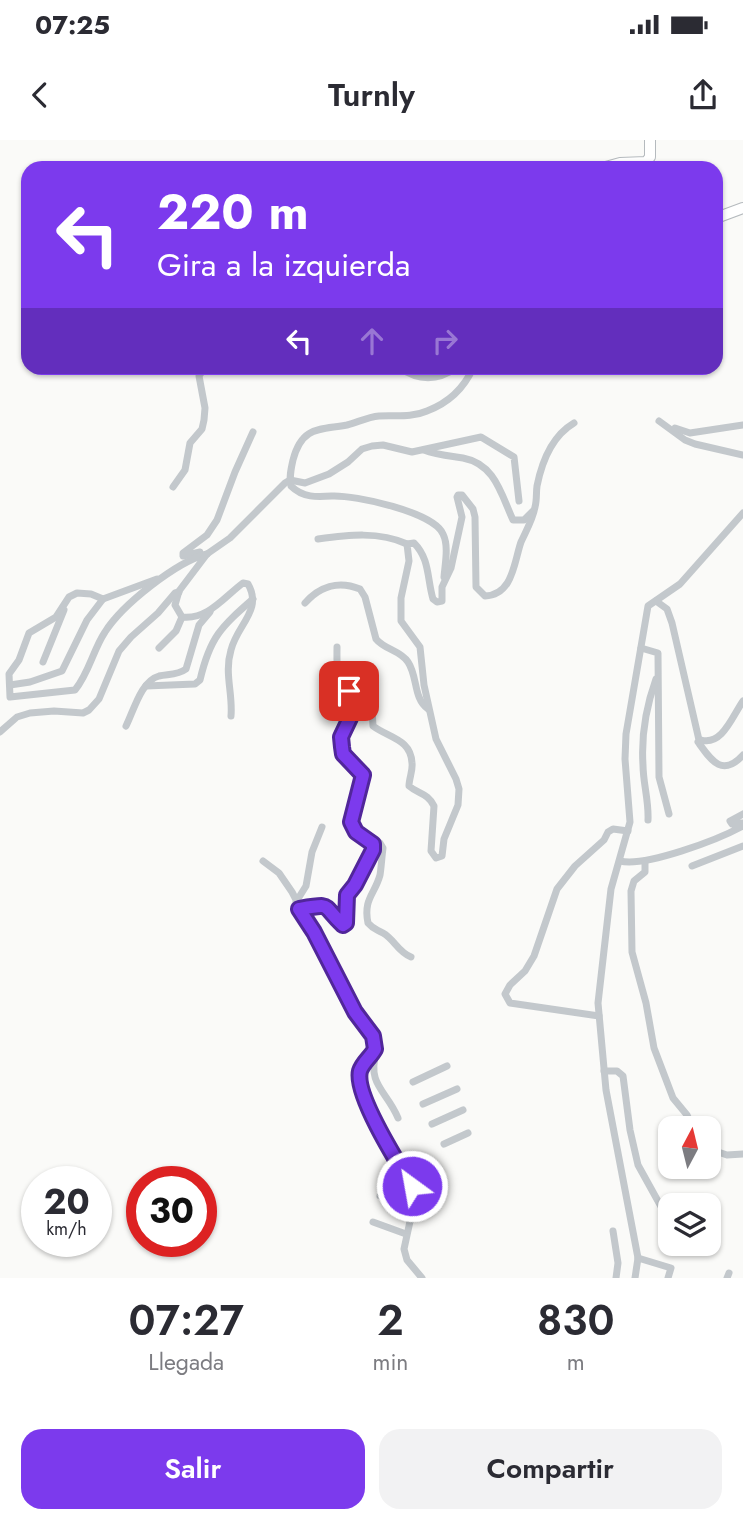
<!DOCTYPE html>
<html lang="es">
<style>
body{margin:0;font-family:Jost,sans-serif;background:#f2f2f3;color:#2b2b33;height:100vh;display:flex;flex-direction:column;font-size:26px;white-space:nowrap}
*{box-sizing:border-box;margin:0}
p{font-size:23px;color:#7c7c81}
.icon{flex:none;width:38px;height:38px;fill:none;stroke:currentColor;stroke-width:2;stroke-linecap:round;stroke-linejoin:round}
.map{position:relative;height:1138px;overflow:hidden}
.drawer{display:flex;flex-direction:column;background:#fff;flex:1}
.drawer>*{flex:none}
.hud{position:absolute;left:21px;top:21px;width:702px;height:214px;border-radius:21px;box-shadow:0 2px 5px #0004;background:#7c3aed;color:#fff;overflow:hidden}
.needle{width:46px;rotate:7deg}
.fabs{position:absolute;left:658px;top:976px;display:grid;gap:14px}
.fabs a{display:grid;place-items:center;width:63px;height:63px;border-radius:14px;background:#fff;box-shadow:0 2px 5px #0004;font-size:35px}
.speed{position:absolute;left:21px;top:1026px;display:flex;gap:14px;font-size:35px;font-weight:700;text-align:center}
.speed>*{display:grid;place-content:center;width:91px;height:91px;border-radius:50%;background:#fff;box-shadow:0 2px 5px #0004;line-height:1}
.speed small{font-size:18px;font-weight:400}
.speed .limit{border:10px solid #d22;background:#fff;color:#111}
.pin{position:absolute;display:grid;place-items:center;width:60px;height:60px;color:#fff;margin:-30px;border-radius:14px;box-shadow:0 4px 10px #0006}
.me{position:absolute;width:77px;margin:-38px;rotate:328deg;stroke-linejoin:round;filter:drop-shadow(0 0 5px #0008)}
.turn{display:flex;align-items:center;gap:24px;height:147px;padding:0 21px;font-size:32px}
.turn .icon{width:91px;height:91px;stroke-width:2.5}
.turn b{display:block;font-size:49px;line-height:60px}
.lanes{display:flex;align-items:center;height:66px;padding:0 21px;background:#0003;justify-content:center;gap:35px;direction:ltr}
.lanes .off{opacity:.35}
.eta{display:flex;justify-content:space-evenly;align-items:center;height:119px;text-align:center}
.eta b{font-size:42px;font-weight:600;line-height:49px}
.action{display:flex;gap:14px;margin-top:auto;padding:14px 21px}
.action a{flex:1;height:80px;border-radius:21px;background:#7c3aed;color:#fff;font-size:28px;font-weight:600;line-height:80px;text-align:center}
.action a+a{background:#f2f2f3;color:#2b2b33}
.status{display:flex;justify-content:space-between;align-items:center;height:49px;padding:0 35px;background:#fff;direction:ltr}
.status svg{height:19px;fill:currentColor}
header{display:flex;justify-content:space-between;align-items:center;height:91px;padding:0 21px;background:#fff;font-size:32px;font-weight:600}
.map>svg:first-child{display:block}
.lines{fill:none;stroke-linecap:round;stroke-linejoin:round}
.major-casing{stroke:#b5babe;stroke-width:12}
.minor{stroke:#c3c8cc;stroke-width:7}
.major{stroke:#fff;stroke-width:10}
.route-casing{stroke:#51269a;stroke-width:18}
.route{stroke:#7c3aed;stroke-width:12}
</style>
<div class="status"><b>07:25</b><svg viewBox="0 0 49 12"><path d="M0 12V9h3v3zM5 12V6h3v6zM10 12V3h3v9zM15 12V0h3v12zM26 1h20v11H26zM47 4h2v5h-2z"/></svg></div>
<header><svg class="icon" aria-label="back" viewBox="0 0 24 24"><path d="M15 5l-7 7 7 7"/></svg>Turnly<svg class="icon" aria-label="share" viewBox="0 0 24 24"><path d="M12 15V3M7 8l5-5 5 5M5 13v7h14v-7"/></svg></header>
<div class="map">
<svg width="743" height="1138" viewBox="0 0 743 1138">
<rect width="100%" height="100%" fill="#fafaf8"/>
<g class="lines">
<defs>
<g id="major">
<path d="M602 28 620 23 646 22 650 17V0"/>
<path d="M716 78 743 68"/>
</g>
</defs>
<use href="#major" class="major-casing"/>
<g class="minor">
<path d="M321 228 342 231 357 228"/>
<path d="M400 228C418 241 438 241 456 228"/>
<path d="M659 281 685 300 695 304 743 315"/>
<path d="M675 288 690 293 743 285"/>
<path d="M424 310C436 315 450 316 463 318 495 324 501 354 513 380H524L533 371"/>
<path d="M173 347 185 330 190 303 202 289 204 280 205 268 199 236 203 230 208 228"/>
<path d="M318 399C348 395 379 391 407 404"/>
<path d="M200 412 183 416V413L207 395 217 380 235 332 253 292"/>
<path d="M444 437C445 424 449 406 443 394 434 372 355 355 332 356 317 357 303 358 291 346 289 337 291 329 293 320 302 285 321 290 347 285 358 282 368 277 379 276 395 275 411 278 427 271 448 263 464 248 473 228"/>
<path d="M103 459 91 454 77 453 69 457 56 477 29 493 19 520 9 534 10 557 75 550C89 533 93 510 105 492 122 465 176 422 207 414"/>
<path d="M656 461 667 469 672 483 699 600"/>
<path d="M305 463C319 447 338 440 360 449L365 457 376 499C385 510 400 510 408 522 418 537 413 558 428 569"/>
<path d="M337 507C337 523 335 540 349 551"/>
<path d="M159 508 176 491 182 477"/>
<path d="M641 508 658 513 659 637 669 674"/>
<path d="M43 522 64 470"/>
<path d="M10 545 30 542 62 531 87 480 103 459 157 439"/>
<path d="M146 546 195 544 200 540C210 497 221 487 253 459"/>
<path d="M743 561C732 577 722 606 701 600L698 602C711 620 722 638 743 615"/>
<path d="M231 576C233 553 224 533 231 510 237 485 263 470 248 444L243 443C224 457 208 480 182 477L175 465 179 451 207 414 230 398 285 343 290 340 305 343 329 334 348 322 362 309 372 306 383 305 412 312 481 297 514 317 519 361"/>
<path d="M126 586C134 570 141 541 159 536 169 534 178 535 186 529L199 485 210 472"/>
<path d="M0 592 17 577 30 573 54 571 83 573 89 570 99 559 119 511 131 497 158 473 175 453 179 452"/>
<path d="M648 680C649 661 643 643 643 625 641 595 646 567 656 539"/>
<path d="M369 699 380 703 383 708C382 715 381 730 380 735 375 754 363 759 368 783 373 789 376 789 383 793 394 799 398 812 411 817"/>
<path d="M263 721 279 733 292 752 355 872 373 896 375 909 361 927 360 943 384 1001 415 1049 414 1063 404 1109 407 1120 422 1138"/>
<path d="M620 721C646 727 717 700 741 687L742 683 732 684 730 681 743 674"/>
<path d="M645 721V732L634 741 631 751 632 812 646 863 654 908 673 958 687 975 693 989"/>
<path d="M692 726 743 706"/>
<path d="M296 762 306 746 312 712 322 687"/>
<path d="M299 769C333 763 321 766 343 784L346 783 347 755 355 745 373 710 372 704 356 692 351 683 363 635C359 627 348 623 344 615 336 601 347 589 350 576 352 567 346 557 351 549L366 554 372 569 373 586C389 598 411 599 412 623 413 631 409 638 409 646 418 654 428 653 434 666L431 711 436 718 442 716 444 699 458 665 459 649 456 639 436 599 424 545 420 507 401 481V458L409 421 407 404 414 403C430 419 427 439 433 459L437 462 442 461V447L451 428 462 377 457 357 458 355H462L473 369 475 377 476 447 485 456C513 455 514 422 521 402 526 391 533 379 535 367 537 360 536 353 537 346 542 321 552 296 574 283"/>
<path d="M599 876 510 863 505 854 510 845 525 831 534 816 557 749 575 726 604 700 608 692 613 689 628 691"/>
<path d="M376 913C367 945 387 951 398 978"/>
<path d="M604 931H617L623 936 630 990 638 1025 669 1081"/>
<path d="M413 942 447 926"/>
<path d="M423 964 457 949"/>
<path d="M432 984 463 970"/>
<path d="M444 1004 468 993"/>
<path d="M709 1009 727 1015 743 1014"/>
<path d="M380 1056 414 1063"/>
<path d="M373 1082 406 1094"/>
<path d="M613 1091 618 1123 616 1138"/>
<path d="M638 1118 671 1128 668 1138"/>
<path d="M635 1138 638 1118 606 950 598 863 611 749 630 682 625 619 626 594 648 466 680 444 743 373"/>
<path d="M727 1138 729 1133"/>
</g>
<use href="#major" class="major"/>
</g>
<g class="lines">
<defs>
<path id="route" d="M349 551 350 578 341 597 342 607 343 614 363 635 351 682 356 692 373 704V710L355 745 347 755 346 783 343 785C321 765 334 763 299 769L314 792 355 872 373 896 375 909C371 917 363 922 360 931 354 954 399 1025 412 1046"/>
</defs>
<use href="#route" class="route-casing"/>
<use href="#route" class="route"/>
</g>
</svg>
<div class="fabs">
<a><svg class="needle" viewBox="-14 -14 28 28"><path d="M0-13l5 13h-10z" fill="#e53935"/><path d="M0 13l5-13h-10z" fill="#7c7c81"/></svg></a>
<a><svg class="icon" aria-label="layers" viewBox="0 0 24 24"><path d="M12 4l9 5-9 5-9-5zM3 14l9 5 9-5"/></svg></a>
</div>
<div class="speed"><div>20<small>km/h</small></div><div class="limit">30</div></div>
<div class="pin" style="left:349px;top:551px;background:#d93025"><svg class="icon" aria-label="arrive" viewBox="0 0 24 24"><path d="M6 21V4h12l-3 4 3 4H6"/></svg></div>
<svg class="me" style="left:412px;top:1046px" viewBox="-20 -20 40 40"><circle r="17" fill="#7c3aed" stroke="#fff" stroke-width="3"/><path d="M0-11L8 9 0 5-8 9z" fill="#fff"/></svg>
<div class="hud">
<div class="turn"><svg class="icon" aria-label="left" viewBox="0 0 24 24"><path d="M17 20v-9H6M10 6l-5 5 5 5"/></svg><div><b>220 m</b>Gira a la izquierda</div></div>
<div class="lanes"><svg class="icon" aria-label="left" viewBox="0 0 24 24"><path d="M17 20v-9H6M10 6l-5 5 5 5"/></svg><svg class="icon off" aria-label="ahead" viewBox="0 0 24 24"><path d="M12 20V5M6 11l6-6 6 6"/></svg><svg class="icon off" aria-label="right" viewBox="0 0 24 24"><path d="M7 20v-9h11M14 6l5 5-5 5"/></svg></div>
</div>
</div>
<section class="drawer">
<div class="eta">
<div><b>07:27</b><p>Llegada</p></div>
<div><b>2</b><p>min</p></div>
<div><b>830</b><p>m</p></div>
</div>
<div class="action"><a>Salir</a><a>Compartir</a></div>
</section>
